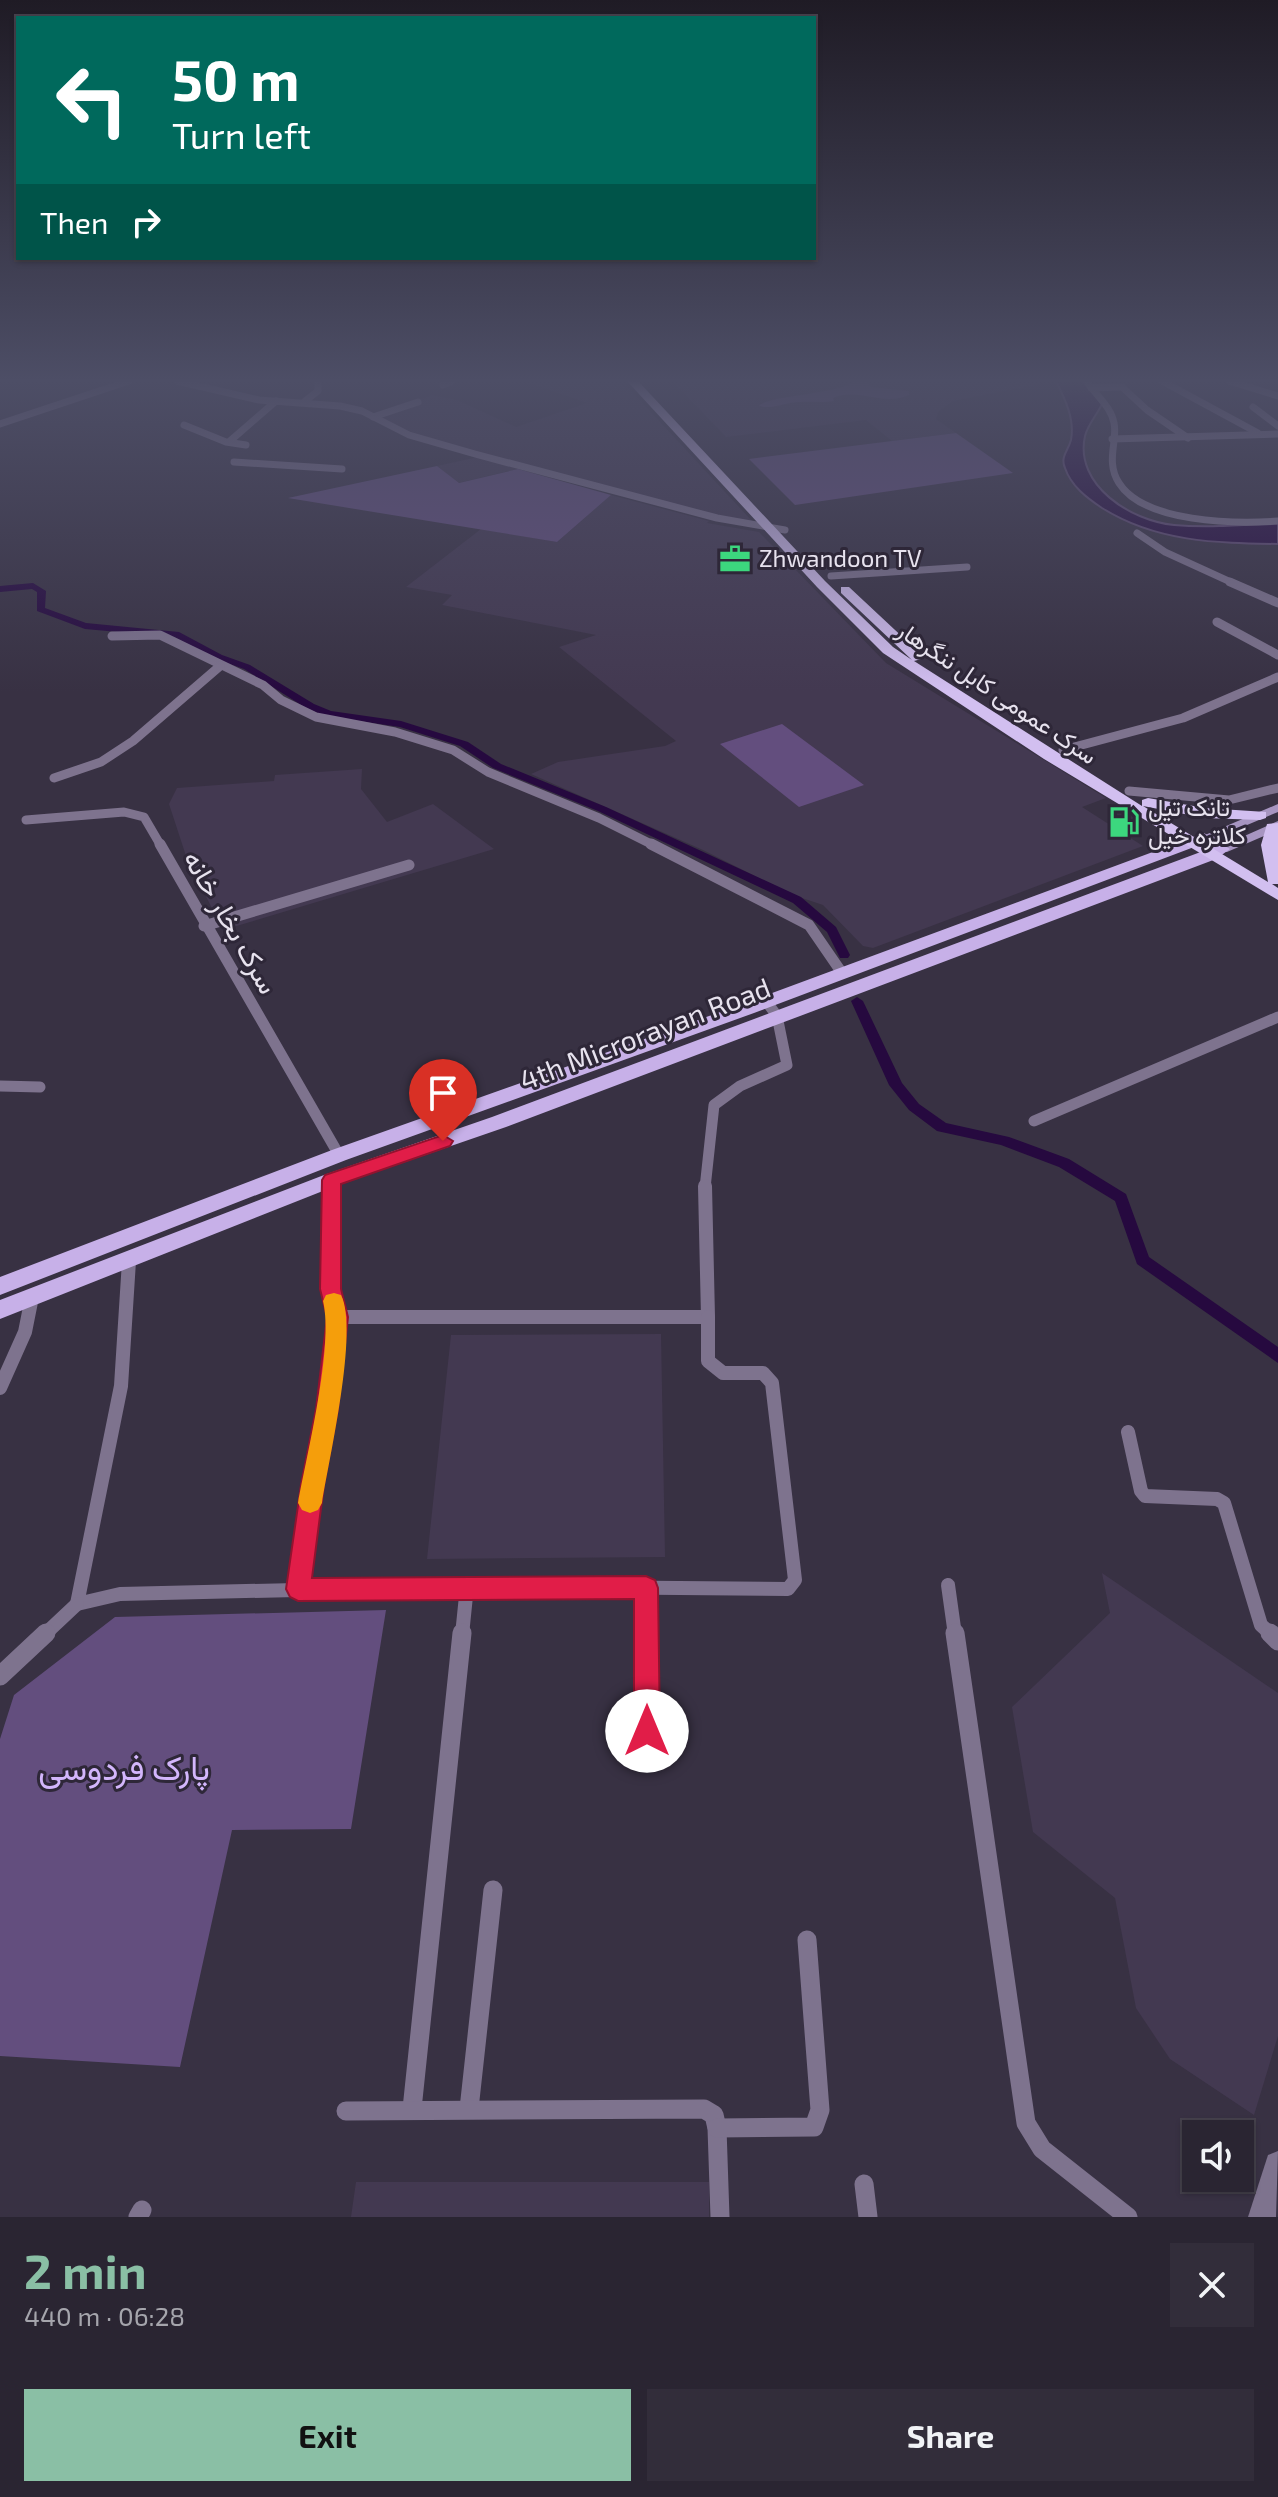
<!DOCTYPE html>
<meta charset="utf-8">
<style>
body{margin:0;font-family:"Exo 2",Vazirmatn,sans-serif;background:#322d3a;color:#f1f3f6;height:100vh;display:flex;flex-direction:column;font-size:30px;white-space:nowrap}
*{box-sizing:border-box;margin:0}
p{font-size:26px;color:#a5a5ac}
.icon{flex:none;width:44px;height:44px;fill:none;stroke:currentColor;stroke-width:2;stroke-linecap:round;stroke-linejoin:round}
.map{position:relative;height:2217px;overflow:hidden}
.panel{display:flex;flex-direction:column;background:#2a2532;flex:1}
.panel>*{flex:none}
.hud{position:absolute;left:16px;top:16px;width:800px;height:244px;border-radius:0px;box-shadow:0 2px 6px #0004,0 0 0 2px #46424d;background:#00695c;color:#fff;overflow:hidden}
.fabs{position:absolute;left:1182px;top:2120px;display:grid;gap:16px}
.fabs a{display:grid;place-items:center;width:72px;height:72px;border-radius:0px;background:#2a2532;box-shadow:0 2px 6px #0004,0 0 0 2px #46424d;font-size:40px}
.pin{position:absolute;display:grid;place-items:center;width:68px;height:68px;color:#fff;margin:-82px -34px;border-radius:50% 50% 50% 0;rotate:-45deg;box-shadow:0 0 8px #0007}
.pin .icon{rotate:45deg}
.me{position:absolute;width:88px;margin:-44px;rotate:0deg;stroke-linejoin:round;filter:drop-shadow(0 0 6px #0008)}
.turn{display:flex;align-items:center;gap:28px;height:168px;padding:0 24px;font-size:36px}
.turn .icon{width:104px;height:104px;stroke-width:2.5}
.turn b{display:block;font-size:56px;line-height:68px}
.then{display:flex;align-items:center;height:76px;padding:0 24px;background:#0003;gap:16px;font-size:30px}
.round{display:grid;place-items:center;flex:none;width:84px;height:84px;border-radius:0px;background:#322d3a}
.overview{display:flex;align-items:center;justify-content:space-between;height:136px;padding:0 24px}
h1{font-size:48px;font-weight:700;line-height:60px;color:#8abfa5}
.cta{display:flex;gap:16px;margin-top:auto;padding:16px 24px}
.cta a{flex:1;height:92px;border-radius:0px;background:#8abfa5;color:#111;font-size:32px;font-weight:700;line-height:92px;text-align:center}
.cta a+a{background:#322d3a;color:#f1f3f6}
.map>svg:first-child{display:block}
.built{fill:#433951}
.green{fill:#634e7e}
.water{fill:#26093f;stroke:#604a74;stroke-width:2}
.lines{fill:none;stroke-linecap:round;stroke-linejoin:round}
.canal{fill:#26093f;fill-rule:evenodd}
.minor-far4{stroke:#7e738e;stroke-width:7}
.minor-far3{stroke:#7e738e;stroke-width:9}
.minor-far2{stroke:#7e738e;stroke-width:11}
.minor-far1{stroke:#7e738e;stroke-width:14}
.minor{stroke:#7e738e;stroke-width:19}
.tertiary{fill:#7e738e;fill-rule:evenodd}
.secondary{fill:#a795c1;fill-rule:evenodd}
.primary{fill:#c7b0e8;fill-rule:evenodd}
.trunk{fill:#d2bff0;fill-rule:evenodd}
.route{fill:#e11d48;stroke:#92132f;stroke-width:2}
.slow{fill:#f59e0b}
.labels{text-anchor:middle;stroke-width:6;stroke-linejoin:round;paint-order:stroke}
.far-poi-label{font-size:24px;fill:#e7e2ee;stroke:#2e2738;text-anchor:start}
.far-street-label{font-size:24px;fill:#e7e2ee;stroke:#2e2738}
.street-label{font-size:28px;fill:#e7e2ee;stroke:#2e2738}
.near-park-label{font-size:34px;fill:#d3b6fc;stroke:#2e2738}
</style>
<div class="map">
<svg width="1278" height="2217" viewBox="0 0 1278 2217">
<rect width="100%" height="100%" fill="#383143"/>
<g class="built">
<path d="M523 381H622L752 521 747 525 409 435 373 417 432 395 457 400 516 427 587 403Z"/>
<path d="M672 381H1037V385L953 401 938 412 936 419 956 433 892 441 866 420 726 437Z"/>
<path d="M478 457 518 469 458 483 437 466Z"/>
<path d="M611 495 709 521 707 523 759 532 886 663 1106 798 1082 807 1143 846 873 948 863 946 823 905 793 895 703 850 531 774 558 762 665 746 676 741 559 647 596 635 442 605 452 595 406 587 481 529 557 542Z"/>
<path d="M362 769 361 789 387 822 433 804 494 849 223 930 187 859 169 804 177 788 274 781 275 775Z"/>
<path d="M661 1334 665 1557 427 1559 451 1335Z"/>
<path d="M1102 1573 1278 1693V2036L1254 2115 1170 2059 1136 2008 1115 1898 1033 1832 1012 1707 1110 1613Z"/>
<path d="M356 2182H709V2217H351Z"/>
</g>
<g class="green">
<path d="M854 381H867L871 387 909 391V395C882 407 859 387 833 398L834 401C821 403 812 401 800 402 786 402 772 410 759 406 768 395 842 394 854 381Z"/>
<path d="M956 433 1013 473 795 505 749 459Z"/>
<path d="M437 466 459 483 518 469 611 495 557 542 288 498Z"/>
<path d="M782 724 864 785 799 807 720 744Z"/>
<path d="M386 1610 351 1829 232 1830 180 2067 0 2056V1739L14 1695 115 1617Z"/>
</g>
<path class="water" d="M1056 381H1083L1102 404C1097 415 1088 424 1085 436 1074 485 1131 521 1174 525 1208 528 1244 525 1278 523V544C1215 543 1156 542 1102 508 1087 498 1071 486 1065 468 1060 457 1068 451 1071 440 1075 419 1065 399 1056 381Z"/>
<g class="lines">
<g class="canal">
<path d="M33 583 46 591 45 608 86 623 179 632 222 655 250 665 314 704 331 711 401 721 468 742 501 764 606 807 801 897 836 927 850 955 848 958H840L827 932 793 903 598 811 493 768 460 746 400 727 325 716 306 708 244 669 216 659 174 637 85 629 37 611V592L32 589 0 592V586Z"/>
<path d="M857 997 863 1001 902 1083 919 1104 946 1123 1009 1137 1069 1159 1126 1194 1149 1257 1278 1347V1363L1137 1264 1115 1201 1059 1167 1001 1145 937 1131 909 1110 889 1085 851 1001Z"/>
</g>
<g class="minor-far4">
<path d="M177 381 259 400 340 406 362 411 409 435 475 454 717 518 785 530"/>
<path d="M1087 381C1095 395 1111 406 1114 423 1118 441 1105 461 1119 483 1144 523 1236 524 1278 521"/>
<path d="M1162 381 1258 433"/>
<path d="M1229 381 1278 396"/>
<path d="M443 385 452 381"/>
<path d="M1091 388 1122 387 1147 410 1188 438"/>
<path d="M305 401 318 391V381"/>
<path d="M1253 407 1278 426"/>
<path d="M373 417 418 402"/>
<path d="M0 424 129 381"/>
<path d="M184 425 226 442 246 445"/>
<path d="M1112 439 1278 434"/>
<path d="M230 441 276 401"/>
<path d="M234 462 342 469"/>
<path d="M1137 533 1165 552 1235 584"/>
<path d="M831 576 967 567"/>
</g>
<g class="minor-far3">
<path d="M1230 582 1278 603"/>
<path d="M1217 622 1278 655"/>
<path d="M112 636 160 635 263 685 281 700 316 717 395 732 453 750 488 772 599 818 655 846"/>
<path d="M1063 750 1183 718 1278 677"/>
<path d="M54 778 101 762 133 741 220 666"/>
<path d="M1129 791 1229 800 1278 788"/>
<path d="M26 820 124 812 144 817 161 846"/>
</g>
<g class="minor-far2">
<path d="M160 844 339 1155"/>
<path d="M651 844 809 925 842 973"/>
<path d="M204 926 409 865"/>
<path d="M0 1086 40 1087"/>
<path d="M1034 1121 1278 1017"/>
<path d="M331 1180V1188"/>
<path d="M705 1188 714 1105 740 1086 787 1065 777 1016 766 1001"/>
</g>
<g class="minor-far1">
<path d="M129 1261 121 1386 77 1604 120 1594 467 1586 462 1635"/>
<path d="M338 1317H708L705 1186"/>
<path d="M0 1388 25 1332 32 1297"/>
<path d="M1128 1432 1141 1491 1145 1496 1217 1499 1224 1503 1261 1625 1272 1635"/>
<path d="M948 1585 955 1635"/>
<path d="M467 1586 788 1589 795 1580 772 1383 763 1373H723L708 1361V1317"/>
<path d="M646 1588V1635"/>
<path d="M298 1589 312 1485 327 1409 338 1317 331 1289V1186"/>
<path d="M44 1635 77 1604"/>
</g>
<g class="minor">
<path d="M646 1633 647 1731"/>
<path d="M955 1633 1026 2123 1042 2149 1128 2217"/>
<path d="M1270 1633 1278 1641"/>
<path d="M0 1676 46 1633"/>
<path d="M412 2109 462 1633"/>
<path d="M469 2109 493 1890"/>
<path d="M346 2111 704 2109 714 2115 717 2128 720 2217"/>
<path d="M717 2128 814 2127 820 2110 807 1940"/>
<path d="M864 2184 868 2217"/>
<path d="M138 2217 142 2210"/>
</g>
<path class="tertiary" d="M1278 2151 1276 2217H1248L1268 2155Z"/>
<g class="secondary">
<path d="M1278 804V812L1209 841H1199L1198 838Z"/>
<path d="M1278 821V830L1227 852H1217L1215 849Z"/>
</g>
<g class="primary">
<path d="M1204 833 1212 838 1210 841 754 1013 346 1160 0 1295V1277L332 1150 740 1005Z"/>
<path d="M1222 844 1230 849 1216 859 506 1127 338 1185 0 1319V1300L324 1175 492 1117Z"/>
</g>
<path class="trunk" d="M627 381H638L825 581 893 647 912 660 841 593V587H849L925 658 914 661 1142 806V800L1148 798 1205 808 1266 812V818L1260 820 1205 818 1143 806 1268 882 1261 845 1267 824 1278 823V884H1272L1278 888V900L1044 759 883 653 817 587Z"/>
</g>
<linearGradient id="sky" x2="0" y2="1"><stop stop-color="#1f1b25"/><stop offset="0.55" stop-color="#4d4e66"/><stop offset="1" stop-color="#4d4e66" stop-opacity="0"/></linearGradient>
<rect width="1278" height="692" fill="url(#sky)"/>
<path class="route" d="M443 1135 453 1141 450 1146 341 1184V1289L348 1317 338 1409 324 1485 312 1578 646 1576 655 1580 658 1588 660 1731 656 1740 647 1744 637 1740 634 1731V1599L298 1601 290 1597 286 1589 301 1485 316 1409 327 1317 320 1289 322 1180 325 1175Z"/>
<path class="slow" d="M334 1293 341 1295C359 1330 329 1459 322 1503L318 1510 310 1513 302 1510 298 1503C307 1454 334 1346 323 1301L326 1295Z"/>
<defs>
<symbol id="office-bare" viewBox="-9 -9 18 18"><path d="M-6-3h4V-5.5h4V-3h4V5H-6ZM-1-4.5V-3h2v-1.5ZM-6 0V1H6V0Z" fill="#3cd77e" stroke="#2e2738" stroke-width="2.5" paint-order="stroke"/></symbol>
<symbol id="fuel-bare" viewBox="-9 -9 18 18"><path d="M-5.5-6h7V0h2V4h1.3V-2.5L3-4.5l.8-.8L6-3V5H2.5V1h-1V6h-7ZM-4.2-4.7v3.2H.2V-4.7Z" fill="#3cd77e" stroke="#2e2738" stroke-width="2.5" paint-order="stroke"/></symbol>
</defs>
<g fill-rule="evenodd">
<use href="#office-bare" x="713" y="537" width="44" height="44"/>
<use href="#fuel-bare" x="1102" y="800" width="44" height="44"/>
</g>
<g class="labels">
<g class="far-poi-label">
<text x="759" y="567">Zhwandoon TV</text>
<text x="1148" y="816">تانک تیل<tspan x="1148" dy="28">کلاتره خیل</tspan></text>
</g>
<g class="far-street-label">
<text transform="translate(997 693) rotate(34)" y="8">سرک عمومی کابل ننگرهار</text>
</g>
<g class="street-label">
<text transform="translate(231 922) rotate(60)" y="10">سرک بخار خانه</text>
<text transform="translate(645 1034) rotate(-21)" y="10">4th Microrayan Road</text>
</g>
<g class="near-park-label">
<text x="124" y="1780">پارک فردوسی</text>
</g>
</g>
</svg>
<div class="fabs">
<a><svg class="icon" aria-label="sound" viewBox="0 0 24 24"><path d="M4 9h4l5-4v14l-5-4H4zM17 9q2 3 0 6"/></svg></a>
</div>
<div class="pin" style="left:443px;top:1141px;background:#d93025"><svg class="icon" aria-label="arrive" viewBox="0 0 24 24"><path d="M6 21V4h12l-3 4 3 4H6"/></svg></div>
<svg class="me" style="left:647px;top:1731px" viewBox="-20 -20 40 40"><circle r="19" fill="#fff"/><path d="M0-13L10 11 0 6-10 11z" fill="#e11d48"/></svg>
<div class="hud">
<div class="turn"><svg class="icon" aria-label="left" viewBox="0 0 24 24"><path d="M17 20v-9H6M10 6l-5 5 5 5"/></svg><div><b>50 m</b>Turn left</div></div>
<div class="then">Then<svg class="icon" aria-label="right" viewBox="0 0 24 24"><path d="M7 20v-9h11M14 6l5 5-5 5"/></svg></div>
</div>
</div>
<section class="panel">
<div class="overview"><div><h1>2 min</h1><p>440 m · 06:28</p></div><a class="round"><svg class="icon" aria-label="close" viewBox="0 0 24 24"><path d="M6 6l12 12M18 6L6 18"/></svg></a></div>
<div class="cta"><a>Exit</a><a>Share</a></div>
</section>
